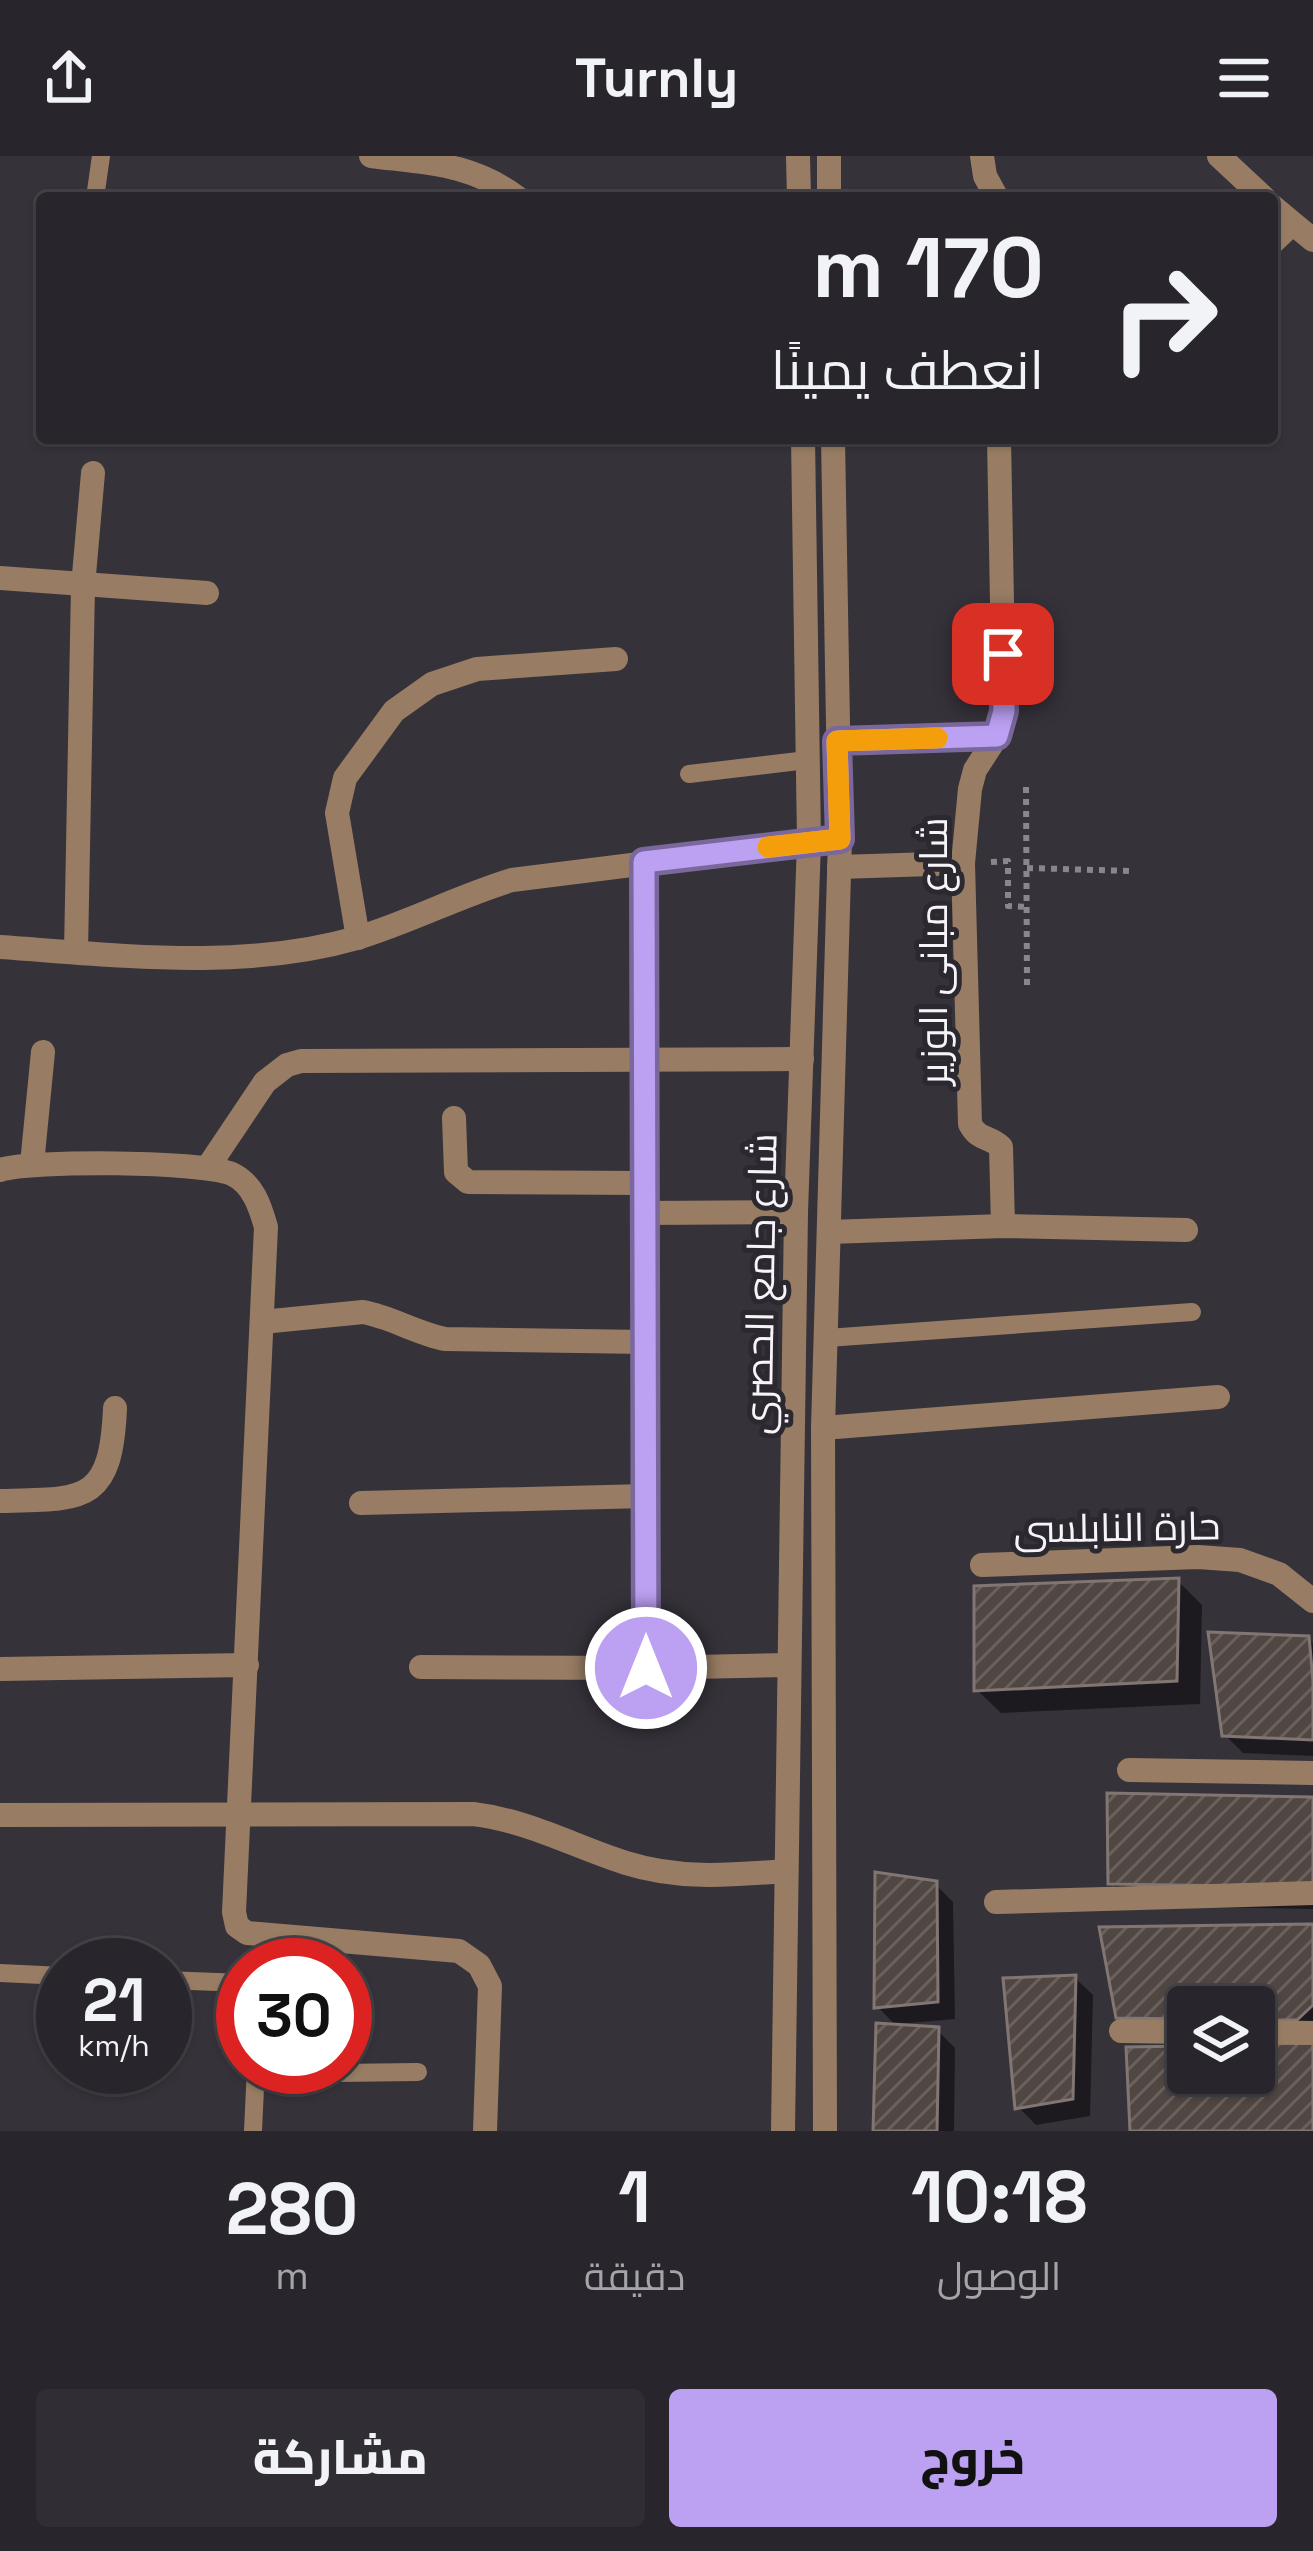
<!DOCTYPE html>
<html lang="ar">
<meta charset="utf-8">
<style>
body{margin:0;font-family:"Space Grotesk",Cairo,sans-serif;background:#302e34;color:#f1f3f6;direction:rtl;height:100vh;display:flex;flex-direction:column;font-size:45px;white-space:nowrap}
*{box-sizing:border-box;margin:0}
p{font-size:39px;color:#a5a5a9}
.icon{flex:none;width:66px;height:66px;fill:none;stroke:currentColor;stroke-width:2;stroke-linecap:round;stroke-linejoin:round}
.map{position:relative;height:1975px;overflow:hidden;direction:ltr}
.side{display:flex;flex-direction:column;background:#28262c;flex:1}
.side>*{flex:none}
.guide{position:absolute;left:36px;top:36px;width:1242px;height:252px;border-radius:12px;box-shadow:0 3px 9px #0004,0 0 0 3px #444348;direction:rtl;background:#28262c;color:#f1f3f6;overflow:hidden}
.fabs{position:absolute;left:1167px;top:1830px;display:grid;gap:24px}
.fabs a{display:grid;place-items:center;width:108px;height:108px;border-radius:12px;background:#28262c;box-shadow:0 3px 9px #0004,0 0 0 3px #444348;font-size:60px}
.speed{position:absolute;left:36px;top:1782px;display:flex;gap:24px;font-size:60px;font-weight:700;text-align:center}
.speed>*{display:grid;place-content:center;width:156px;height:156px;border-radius:50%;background:#28262c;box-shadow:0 3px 9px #0004,0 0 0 3px #444348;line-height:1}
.speed small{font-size:30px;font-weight:400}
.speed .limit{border:18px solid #d22;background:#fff;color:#111}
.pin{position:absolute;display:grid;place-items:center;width:102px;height:102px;color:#fff;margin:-51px;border-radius:24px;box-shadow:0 6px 18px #0006}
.me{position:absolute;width:132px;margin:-66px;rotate:0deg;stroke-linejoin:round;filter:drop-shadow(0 0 9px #0008)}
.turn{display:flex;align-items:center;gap:42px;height:252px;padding:0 36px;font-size:54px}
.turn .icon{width:156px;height:156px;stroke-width:2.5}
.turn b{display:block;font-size:84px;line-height:102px}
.eta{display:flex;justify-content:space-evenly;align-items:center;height:204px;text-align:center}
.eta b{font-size:72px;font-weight:800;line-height:84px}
.action{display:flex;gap:24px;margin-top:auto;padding:24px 36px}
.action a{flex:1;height:138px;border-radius:12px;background:#bca0f2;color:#111;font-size:48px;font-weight:800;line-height:138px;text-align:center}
.action a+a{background:#302e34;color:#f1f3f6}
header{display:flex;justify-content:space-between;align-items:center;height:156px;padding:0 36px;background:#28262c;font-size:54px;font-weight:800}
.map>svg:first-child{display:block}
.shadow{fill:#0007}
.building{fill:url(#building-hatch);stroke:#817672;stroke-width:3}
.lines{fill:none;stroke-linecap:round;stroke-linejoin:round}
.path{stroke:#89868d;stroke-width:6;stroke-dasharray:6 6;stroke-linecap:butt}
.service{stroke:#987d64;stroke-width:18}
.minor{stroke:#987d64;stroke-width:24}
.route-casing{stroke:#7a689d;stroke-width:30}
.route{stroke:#bca0f2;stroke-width:21}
.slow{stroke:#f59e0b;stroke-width:21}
.labels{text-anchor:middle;stroke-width:10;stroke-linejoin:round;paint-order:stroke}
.street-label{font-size:39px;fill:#f6f4f9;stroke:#2b2830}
</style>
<header><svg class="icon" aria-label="menu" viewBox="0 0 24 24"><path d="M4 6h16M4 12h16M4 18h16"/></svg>Turnly<svg class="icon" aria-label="share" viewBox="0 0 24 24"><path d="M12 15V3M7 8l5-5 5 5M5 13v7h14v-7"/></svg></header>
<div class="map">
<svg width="1313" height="1975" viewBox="0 0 1313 1975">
<defs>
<pattern id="building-hatch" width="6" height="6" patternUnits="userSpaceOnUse" patternTransform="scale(3)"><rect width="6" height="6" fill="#504642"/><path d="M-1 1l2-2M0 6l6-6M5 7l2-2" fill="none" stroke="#6a615e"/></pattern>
</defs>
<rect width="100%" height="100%" fill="#36323a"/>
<g class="shadow">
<path d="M1178 1425 1202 1449 1200 1548 1001 1557 977 1534Z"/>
<path d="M1308 1482 1313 1488V1600L1243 1597 1225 1579Z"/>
<path d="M1313 1644V1753L1134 1750 1111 1726Z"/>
<path d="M935 1728 953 1746 955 1863 898 1868V1872L877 1850Z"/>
<path d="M1313 1771V1975H1133L1188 1893V1917H1254V1851H1188V1885L1143 1884 1119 1860Z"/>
<path d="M1075 1822 1093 1839 1090 1960 1036 1969 1018 1951Z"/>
<path d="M937 1874 955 1892 954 1975H876Z"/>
</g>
<g class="building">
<path d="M1179 1422 1177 1525 974 1535V1430Z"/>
<path d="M1208 1476 1309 1480 1313 1525V1584L1222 1580Z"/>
<path d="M1107 1637 1313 1641V1731L1108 1728Z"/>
<path d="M875 1716 937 1725 938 1846 874 1852Z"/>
<path d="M1313 1768V1849L1297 1864H1254V1851H1188V1863L1116 1862 1099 1771Z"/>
<path d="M1076 1819 1073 1943 1015 1953 1003 1822Z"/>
<path d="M876 1867 939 1871 937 1975H873Z"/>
<path d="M1313 1887V1975H1130L1126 1891 1188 1890V1917H1254V1888Z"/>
</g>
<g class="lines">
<g class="path">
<path d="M1026 631 1027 829"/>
<path d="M991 706 1008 705V750L1027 751"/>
<path d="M1027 712 1131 715"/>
</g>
<g class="service">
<path d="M95 42 101 0"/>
<path d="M1272 91 1294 70"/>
<path d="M689 618 807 604"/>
<path d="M827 1182 1192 1156"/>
<path d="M0 1817 63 1820"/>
<path d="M165 1824 243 1827"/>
<path d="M256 1918 418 1916"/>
<path d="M253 1975 256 1911"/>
</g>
<g class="minor">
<path d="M371 0C427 7 471 7 518 42"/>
<path d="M798 0 799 42"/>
<path d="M829 0V42"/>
<path d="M982 0 985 20 997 42"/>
<path d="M1219 0 1264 42"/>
<path d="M1272 50 1313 84"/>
<path d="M999 282 1004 555 997 580 975 614 970 633 963 707 970 968C978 984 989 980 1001 991L1003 1070"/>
<path d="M0 422 207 437"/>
<path d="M837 585 997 580"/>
<path d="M644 706 646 1512"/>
<path d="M839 711 963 707"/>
<path d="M358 782 337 657 345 622 394 555 432 528 477 513 616 503"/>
<path d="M0 791C117 799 243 815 357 782 410 766 459 740 512 724L823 685"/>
<path d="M76 796 83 430 93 317"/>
<path d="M454 962 456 1016 468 1026 645 1027"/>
<path d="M32 1008 43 896"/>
<path d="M208 1011 265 926 287 909 301 905 802 903"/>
<path d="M0 1014C32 1004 202 1005 232 1018 253 1028 260 1050 266 1071L234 1756 237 1770 247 1777 459 1795 479 1809 490 1830 485 1975"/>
<path d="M645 1057 796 1056"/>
<path d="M829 1076 1003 1070 1186 1074"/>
<path d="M262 1166 363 1156C391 1161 416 1177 445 1183L646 1186"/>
<path d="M823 1272 1218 1241"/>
<path d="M0 1345C84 1343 111 1348 115 1252"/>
<path d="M361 1347 646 1340"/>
<path d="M982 1409 1198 1401 1240 1404 1279 1418 1313 1445"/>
<path d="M421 1511 646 1512 788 1509"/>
<path d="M0 1513 247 1509"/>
<path d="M1129 1614 1313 1617"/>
<path d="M0 1659 473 1658C530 1665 573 1690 626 1707 680 1724 731 1719 786 1715"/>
<path d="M996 1746 1313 1737"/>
<path d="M1121 1875 1188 1876"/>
<path d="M1254 1876 1313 1877"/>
<path d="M783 1975 796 1056 809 686 803 282"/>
<path d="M825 1975 823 1272 840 683 833 282"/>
</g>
</g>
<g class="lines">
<defs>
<path id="route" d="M646 1512 644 706 840 683 837 585 997 580 1004 555 1003 498"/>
</defs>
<use href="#route" class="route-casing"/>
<use href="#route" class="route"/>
<path class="slow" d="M768 691 840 683 837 585 937 582"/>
</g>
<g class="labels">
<g class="street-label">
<text transform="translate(933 795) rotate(-90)" y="14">شارع مبانى الوزير</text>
<text transform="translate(760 1128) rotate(-89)" y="14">شارع جامع الحصري</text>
<text transform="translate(1117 1371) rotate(-1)" y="14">حارة النابلسى</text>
</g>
</g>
</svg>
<div class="fabs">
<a><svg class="icon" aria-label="layers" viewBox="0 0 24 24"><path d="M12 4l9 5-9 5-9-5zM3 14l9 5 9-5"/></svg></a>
</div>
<div class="speed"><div>21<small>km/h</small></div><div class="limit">30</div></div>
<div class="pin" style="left:1003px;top:498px;background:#d93025"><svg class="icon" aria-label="arrive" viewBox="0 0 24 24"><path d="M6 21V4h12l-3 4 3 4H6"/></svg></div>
<svg class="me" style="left:646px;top:1512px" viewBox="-20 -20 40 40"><circle r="17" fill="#bca0f2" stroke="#fff" stroke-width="3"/><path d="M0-11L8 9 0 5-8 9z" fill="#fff"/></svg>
<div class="guide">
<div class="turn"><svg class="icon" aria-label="right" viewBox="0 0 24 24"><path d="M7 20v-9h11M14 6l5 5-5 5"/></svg><div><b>170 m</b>انعطف يمينًا</div></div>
</div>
</div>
<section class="side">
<div class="eta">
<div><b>10:18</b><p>الوصول</p></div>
<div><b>1</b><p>دقيقة</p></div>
<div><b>280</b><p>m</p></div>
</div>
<div class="action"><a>خروج</a><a>مشاركة</a></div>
</section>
